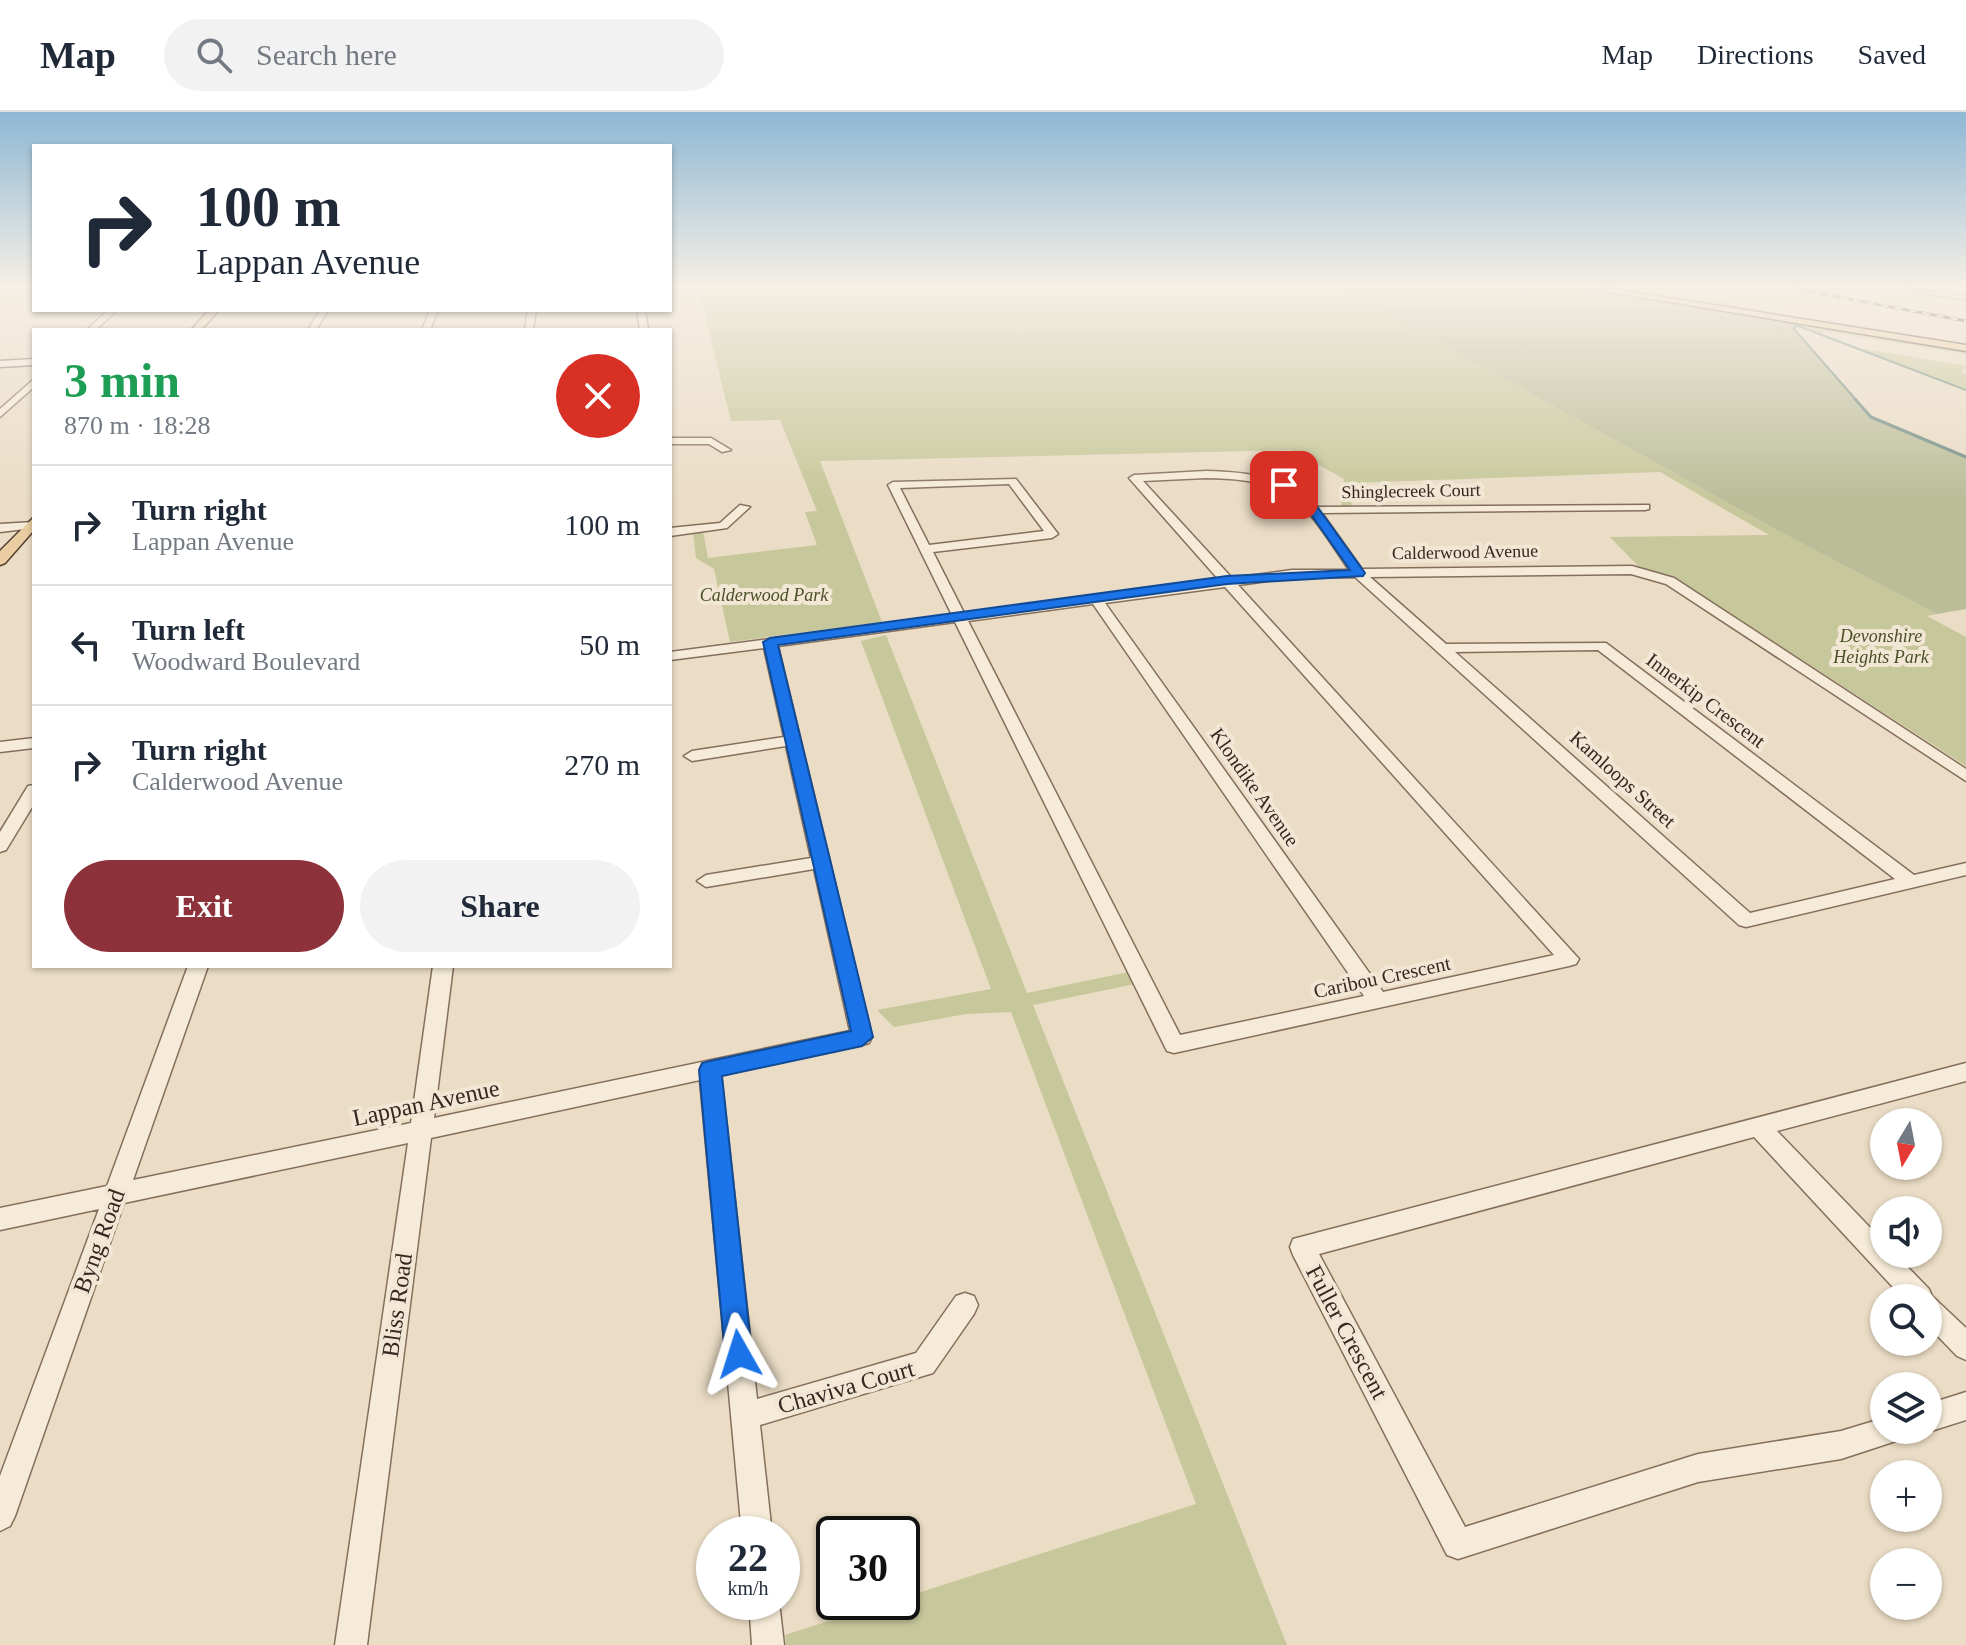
<!DOCTYPE html>
<meta charset="utf-8">
<style>
body{margin:0;font-family:"Times New Roman",serif;background:#f2f2f3;color:#1f2937;height:100vh;display:flex;flex-direction:column;font-size:30px;white-space:nowrap}
*{box-sizing:border-box;margin:0}
p{font-size:26px;color:#747a83}
.icon{flex:none;width:44px;height:44px;fill:none;stroke:currentColor;stroke-width:2;stroke-linecap:round;stroke-linejoin:round}
.map{position:relative;flex:1;overflow:hidden}
.details{position:absolute;left:32px;top:216px;width:640px;height:640px;display:flex;flex-direction:column;background:#fff;border-radius:0px;box-shadow:0 2px 6px #0004}
.details>*{flex:none}
.guide{position:absolute;left:32px;top:32px;width:640px;height:168px;border-radius:0px;box-shadow:0 2px 6px #0004;background:#fff;color:#1f2937;overflow:hidden}
.needle{width:52px;rotate:190deg}
.fabs{position:absolute;left:1870px;top:996px;display:grid;gap:16px}
.fabs a{display:grid;place-items:center;width:72px;height:72px;border-radius:50%;background:#fff;box-shadow:0 2px 6px #0004;font-size:40px}
.speed{position:absolute;left:696px;top:1404px;display:flex;gap:16px;font-size:40px;font-weight:700;text-align:center}
.speed>*{display:grid;place-content:center;width:104px;height:104px;border-radius:50%;background:#fff;box-shadow:0 2px 6px #0004;line-height:1}
.speed small{font-size:20px;font-weight:400}
.speed .limit{border:4px solid #111;border-radius:12px;background:#fff;color:#111}
.pin{position:absolute;display:grid;place-items:center;width:68px;height:68px;color:#fff;margin:-34px;border-radius:16px;box-shadow:0 4px 12px #0006}
.me{position:absolute;width:88px;margin:-44px;rotate:354deg;stroke-linejoin:round;filter:drop-shadow(0 0 6px #0008)}
.turn{display:flex;align-items:center;gap:28px;height:168px;padding:0 32px;font-size:36px}
.turn .icon{width:104px;height:104px;stroke-width:2.5}
.turn b{display:block;font-size:56px;line-height:68px}
.round{display:grid;place-items:center;flex:none;width:84px;height:84px;border-radius:42px;background:#f2f2f3}
.overview{display:flex;align-items:center;justify-content:space-between;height:136px;padding:0 32px}
h1{font-size:48px;font-weight:600;line-height:60px;color:#1e9e55}
.action{display:flex;gap:16px;margin-top:auto;padding:16px 32px}
.action a{flex:1;height:92px;border-radius:48px;background:#8d323a;color:#fff;font-size:32px;font-weight:600;line-height:92px;text-align:center}
.action a+a{background:#f2f2f3;color:#1f2937}
ul{padding:0;list-style:none}
li{display:flex;align-items:center;gap:24px;height:120px;padding:0 32px;border-top:2px solid #e0e1e3}
li div{flex:1}
li b{display:block;font-size:30px}
li em{font-style:normal}
header{display:flex;align-items:center;gap:48px;box-sizing:border-box;height:112px;padding:0 40px;background:#fff;border-bottom:2px solid #e0e1e3}
header strong{font-size:38px}
nav{display:flex;gap:44px;margin-inline-start:auto;font-size:28px}
.search{width:560px;height:72px;background:#f2f2f3;display:flex;align-items:center;gap:20px;box-sizing:border-box;padding:0 28px;border-radius:44px;color:#747a83;font-size:30px}
.map>svg:first-child{display:block}
.green{fill:#c6c79a}
.cemetery{fill:#bbbd99}
.lines{fill:none;stroke-linecap:round;stroke-linejoin:round}
.stream-far1{stroke:#6e8b82;stroke-width:2}
.stream{stroke:#6e8b82;stroke-width:3}
.minor-casing{stroke:#846f5d;stroke-width:3}
.major-casing{stroke:#523e31;stroke-width:3}
.minor{fill:#f6ebd8;fill-rule:evenodd}
.major{fill:#eacda1;fill-rule:evenodd}
.rail-casing{stroke:#352820;stroke-width:3}
.rail{stroke:#f2e7d4;stroke-width:2;stroke-dasharray:7;stroke-linecap:butt}
.route{fill:#1a73e8;stroke:#114b97;stroke-width:2}
.labels{text-anchor:middle;stroke-width:8;stroke-linejoin:round;paint-order:stroke}
.far-street-label{font-size:18px;fill:#352820;stroke:#f2e7d4}
.far-park-label{font-size:18px;font-style:italic;fill:#495028;stroke:#f2e7d4}
.street-label{font-size:20px;fill:#352820;stroke:#f2e7d4}
.near-street-label{font-size:24px;fill:#352820;stroke:#f2e7d4}
</style>
<header>
<strong>Map</strong>
<div class="search"><svg class="icon" aria-label="search" viewBox="0 0 24 24"><circle cx="10" cy="10" r="6"/><path d="M15 15l6 6"/></svg>Search here</div>
<nav><a>Map</a><a>Directions</a><a>Saved</a></nav>
</header>
<div class="map">
<svg width="1966" height="1533" viewBox="0 0 1966 1533">
<rect width="100%" height="100%" fill="#eadcc5"/>
<g class="green">
<path d="M698 175H1339L1786 423 1937 502 1927 504 1966 525V654L1686 473 1640 456 1610 425 1769 423 1660 360 1354 371 1351 395H1341L1344 367 1291 338 820 349 882 510 730 530 714 457 696 446 693 420 703 419 708 446 817 433 805 400 817 399 780 308 731 309Z"/>
<path d="M1591 175H1644L1966 238V242L1824 219 1822 223 1857 236 1966 254 1962 261 1966 262V277L1795 215 1802 210Z"/>
<path d="M886 523 1027 881 1129 860 1135 872 1033 893 1287 1533H786L785 1523 888 1490H902V1486L1196 1392 1011 900 966 902 894 915 877 898 991 877 861 529Z"/>
</g>
<path class="cemetery" d="M1339 175H1577L1798 210 1795 217 1871 305 1966 344V497L1937 502 1786 423Z"/>
<g class="lines">
<g class="stream-far1">
<path d="M1796 213 1794 217 1857 289"/>
<path d="M1796 213 1966 278"/>
</g>
<path class="stream" d="M1855 287 1871 305 1966 345"/>
<defs>
<g id="minor">
<path d="M1898 175 1966 184V188L1902 177Z"/>
<path d="M108 198H117L96 218H87Z"/>
<path d="M320 198H328L316 218H308Z"/>
<path d="M430 198H438L430 218H422Z"/>
<path d="M528 198H536L533 218H525Z"/>
<path d="M637 198H645L648 218H640Z"/>
<path d="M34 247V253L0 255V249Z"/>
<path d="M34 267V275L0 305V297Z"/>
<path d="M670 326H711L731 338 722 340 709 332H670Z"/>
<path d="M1206 359C1248 360 1286 364 1317 395L1649 393V397L1645 398 1322 401 1362 457 1632 454 1674 466 1966 657V669L1666 472 1631 462 1370 465 1446 532 1606 531 1914 763 1966 751V763L1746 815 1739 813 1355 465 1292 466 1238 473 1579 847 1576 852 1569 854 1174 941 1167 939 1164 933 955 510 778 534 872 925 869 931 862 933 721 963 757 1287 916 1241 956 1184 965 1181 974 1184 978 1193 974 1202 933 1261 760 1313 772 1422H742L700 968 431 1026 367 1533H335L408 1031 124 1091 15 1404 10 1414 0 1419V1364L99 1097 0 1118V1096L107 1074 188 854H208L133 1068 411 1011 433 854H453L434 1006 850 919 814 757 706 775 697 769 706 763 811 746 786 634 692 649 684 644 692 639 784 625 764 536 670 548V540L952 503 888 373 893 370 1016 367 1058 422 1052 426 933 440 964 501 1219 468 1129 366 1134 363ZM1206 366C1294 367 1303 390 1349 458H1292L1232 466 1143 369ZM1009 372 1044 419 929 433 900 376ZM1225 475 1554 843 1383 880 1105 491ZM1093 492 1364 884 1180 923 968 509ZM1598 538 1895 767 1750 801 1455 540Z"/>
<path d="M740 393 750 395 727 416 670 424V416L720 411Z"/>
<path d="M34 410V416L0 420V412Z"/>
<path d="M34 626V636L0 640V630Z"/>
<path d="M34 673V692L6 738 0 740V720L28 674Z"/>
<path d="M1966 951V969L1777 1019 1884 1130V1142H1895L1929 1177 1932 1184 1966 1216V1248L1957 1244 1928 1214V1186H1903L1754 1025 1319 1142 1465 1415 1698 1342 1841 1319 1884 1306V1318H1903L1899 1328 1841 1347 1698 1370 1458 1447 1447 1443 1293 1143 1290 1135 1293 1127Z"/>
<path d="M1966 1280V1308L1928 1320 1924 1318H1928V1292Z"/>
<path d="M749 1490H779L784 1533H752Z"/>
</g>
<g id="major">
<path d="M1579 175H1600L1966 233V239Z"/>
<path d="M209 198H219L201 218H191Z"/>
<path d="M34 405V418L5 451 0 453V439Z"/>
</g>
</defs>
<use href="#minor" class="minor-casing"/>
<use href="#major" class="major-casing"/>
<use href="#minor" class="minor"/>
<use href="#major" class="major"/>
<defs>
<path id="rail" d="M1785 175 1966 209"/>
</defs>
<use href="#rail" class="rail-casing"/>
<use href="#rail" class="rail"/>
</g>
<linearGradient id="sky" x2="0" y2="1"><stop stop-color="#8eb8d4"/><stop offset="0.45" stop-color="#f6efe5"/><stop offset="1" stop-color="#f6efe5" stop-opacity="0"/></linearGradient>
<rect width="1966" height="389" fill="url(#sky)"/>
<path class="route" d="M1284 370 1306 379 1365 461 1363 464 1227 472 778 533 873 925 862 934 722 964 752 1242 748 1251 739 1255 729 1251 725 1242 699 958 702 951 710 949 851 919 763 530 770 526 1227 464 1350 458 1298 384 1280 375Z"/>
<g class="labels">
<g class="far-street-label">
<text transform="translate(1411 379) rotate(-1)" y="6">Shinglecreek Court</text>
<text transform="translate(1465 440) rotate(-1)" y="6">Calderwood Avenue</text>
</g>
<g class="far-park-label">
<text x="764" y="489">Calderwood Park</text>
<text x="1881" y="530">Devonshire<tspan x="1881" dy="21">Heights Park</tspan></text>
</g>
<g class="street-label">
<text transform="translate(1706 588) rotate(37)" y="7">Innerkip Crescent</text>
<text transform="translate(1623 667) rotate(42)" y="7">Kamloops Street</text>
<text transform="translate(1255 675) rotate(55)" y="7">Klondike Avenue</text>
<text transform="translate(1382 865) rotate(-12)" y="7">Caribou Crescent</text>
</g>
<g class="near-street-label">
<text transform="translate(426 991) rotate(-12)" y="8">Lappan Avenue</text>
<text transform="translate(99 1129) rotate(-70)" y="8">Byng Road</text>
<text transform="translate(397 1193) rotate(-82)" y="8">Bliss Road</text>
<text transform="translate(1347 1220) rotate(62)" y="8">Fuller Crescent</text>
<text transform="translate(846 1275) rotate(-16)" y="8">Chaviva Court</text>
</g>
</g>
</svg>
<div class="fabs">
<a><svg class="needle" viewBox="-14 -14 28 28"><path d="M0-13l5 13h-10z" fill="#e53935"/><path d="M0 13l5-13h-10z" fill="#747a83"/></svg></a>
<a><svg class="icon" aria-label="sound" viewBox="0 0 24 24"><path d="M4 9h4l5-4v14l-5-4H4zM17 9q2 3 0 6"/></svg></a>
<a><svg class="icon" aria-label="search" viewBox="0 0 24 24"><circle cx="10" cy="10" r="6"/><path d="M15 15l6 6"/></svg></a>
<a><svg class="icon" aria-label="layers" viewBox="0 0 24 24"><path d="M12 4l9 5-9 5-9-5zM3 14l9 5 9-5"/></svg></a>
<a>+</a>
<a>−</a>
</div>
<div class="speed"><div>22<small>km/h</small></div><div class="limit">30</div></div>
<div class="pin" style="left:1284px;top:373px;background:#d93025"><svg class="icon" aria-label="arrive" viewBox="0 0 24 24"><path d="M6 21V4h12l-3 4 3 4H6"/></svg></div>
<svg class="me" style="left:739px;top:1242px" viewBox="-20 -20 40 40"><path d="M0-17L14 15 0 8-14 15z" fill="#1a73e8" stroke="#fff" stroke-width="4"/></svg>
<div class="guide">
<div class="turn"><svg class="icon" aria-label="right" viewBox="0 0 24 24"><path d="M7 20v-9h11M14 6l5 5-5 5"/></svg><div><b>100 m</b>Lappan Avenue</div></div>
</div>
<section class="details">
<div class="overview"><div><h1>3 min</h1><p>870 m · 18:28</p></div><a class="round" style="background:#d93025;color:#fff"><svg class="icon" aria-label="close" viewBox="0 0 24 24"><path d="M6 6l12 12M18 6L6 18"/></svg></a></div>
<ul>
<li><svg class="icon" aria-label="right" viewBox="0 0 24 24"><path d="M7 20v-9h11M14 6l5 5-5 5"/></svg><div><b>Turn right</b><p>Lappan Avenue</p></div><em>100 m</em></li>
<li><svg class="icon" aria-label="left" viewBox="0 0 24 24"><path d="M17 20v-9H6M10 6l-5 5 5 5"/></svg><div><b>Turn left</b><p>Woodward Boulevard</p></div><em>50 m</em></li>
<li><svg class="icon" aria-label="right" viewBox="0 0 24 24"><path d="M7 20v-9h11M14 6l5 5-5 5"/></svg><div><b>Turn right</b><p>Calderwood Avenue</p></div><em>270 m</em></li>
</ul>
<div class="action"><a>Exit</a><a>Share</a></div>
</section>
</div>
